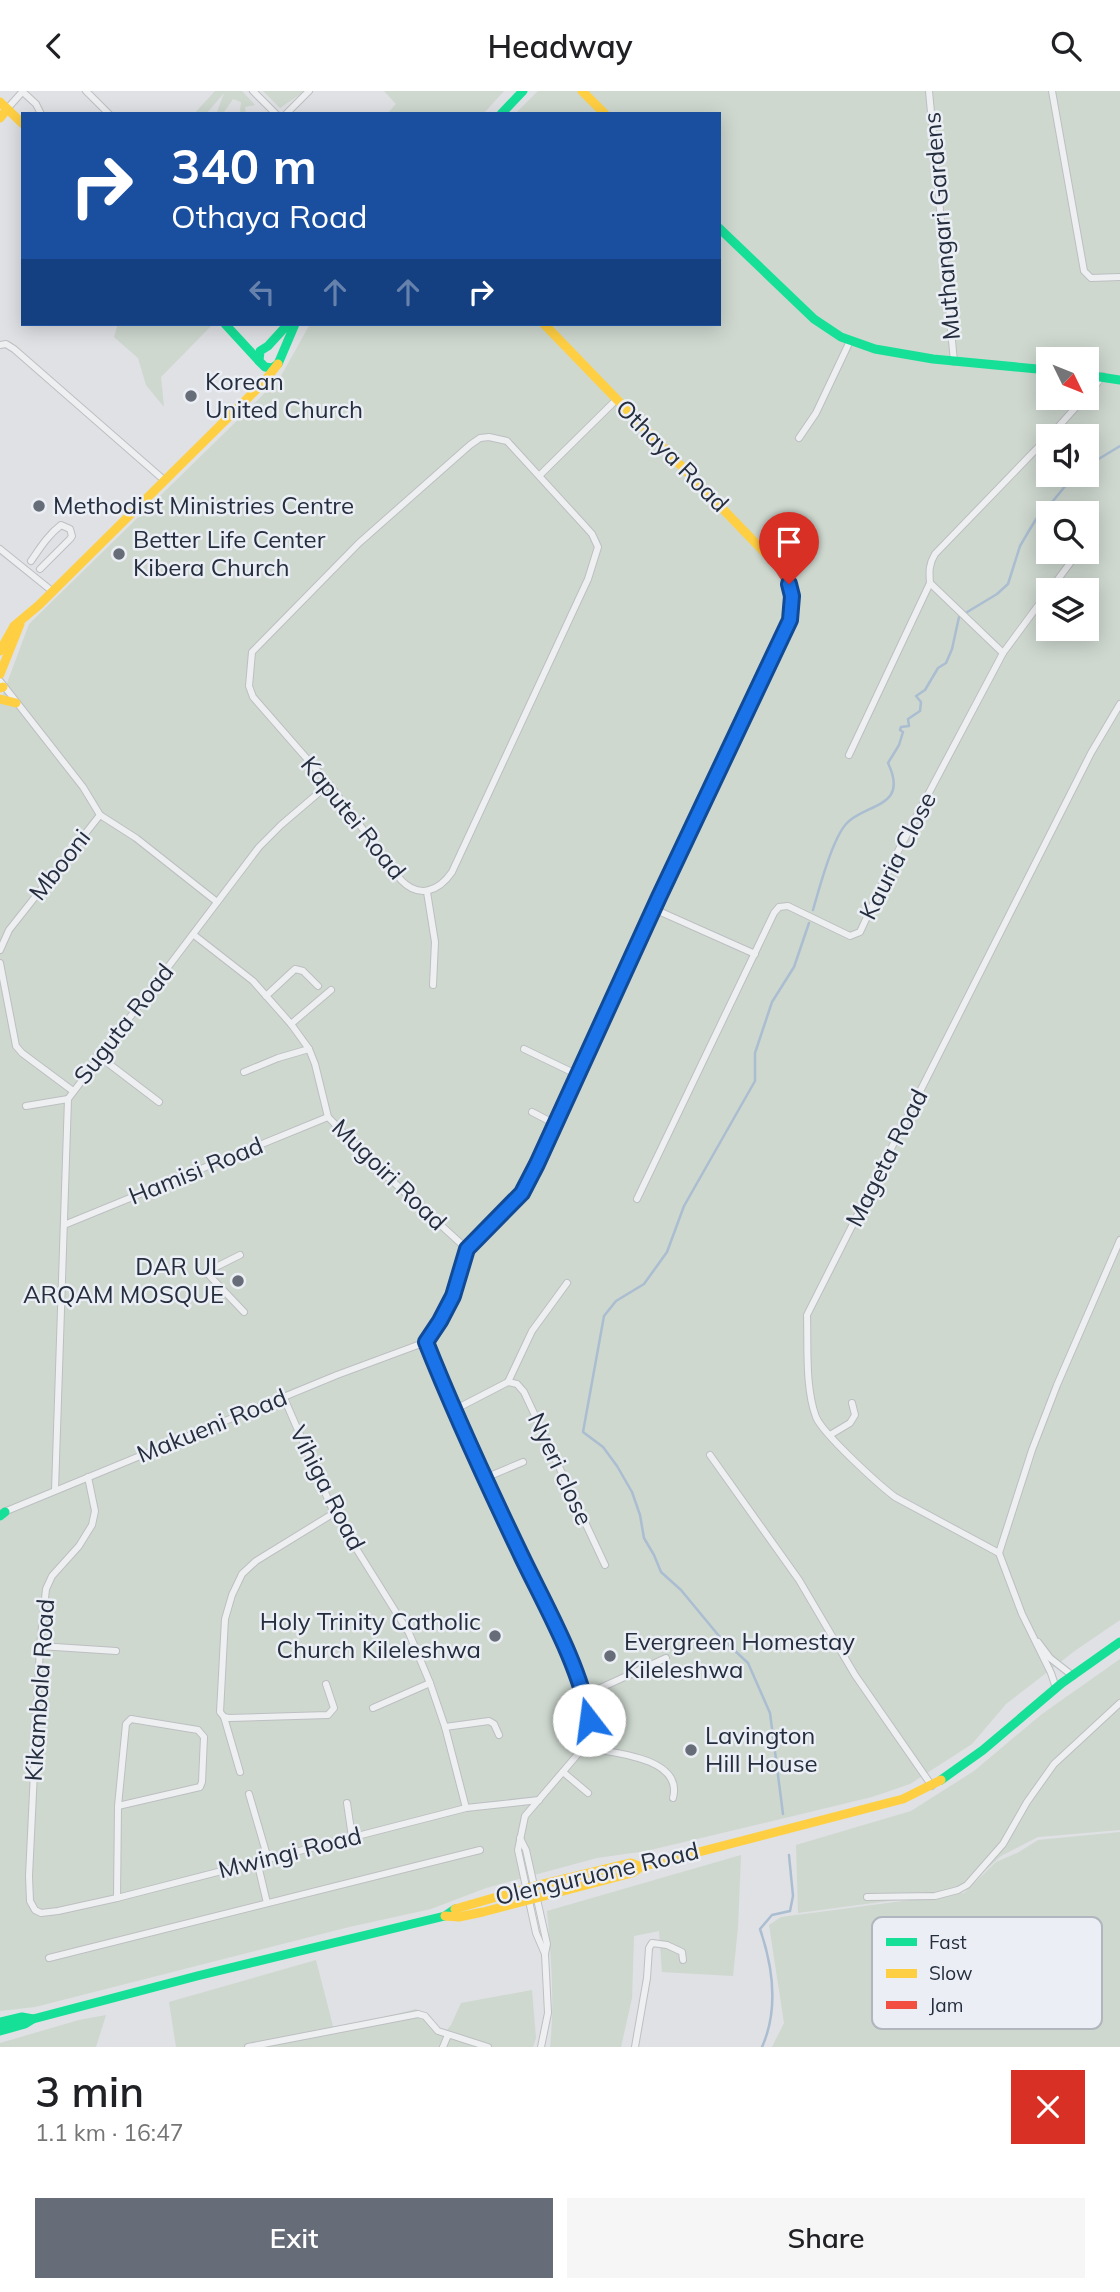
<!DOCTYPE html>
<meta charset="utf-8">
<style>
body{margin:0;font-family:Mulish,sans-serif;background:#f6f6f6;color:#202124;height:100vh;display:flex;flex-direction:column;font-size:26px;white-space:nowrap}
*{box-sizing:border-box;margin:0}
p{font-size:23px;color:#757577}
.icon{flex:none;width:38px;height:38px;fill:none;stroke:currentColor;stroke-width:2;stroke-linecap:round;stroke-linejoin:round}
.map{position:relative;height:1956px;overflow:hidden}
.details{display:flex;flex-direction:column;background:#fff;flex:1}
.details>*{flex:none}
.banner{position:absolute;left:21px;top:21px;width:700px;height:214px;border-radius:0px;box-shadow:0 4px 18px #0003;background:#1a4fa0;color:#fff;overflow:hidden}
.needle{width:46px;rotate:133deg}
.tools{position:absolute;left:1036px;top:256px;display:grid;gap:14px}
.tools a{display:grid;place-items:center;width:63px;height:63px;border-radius:0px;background:#fff;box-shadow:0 4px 18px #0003;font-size:35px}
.pin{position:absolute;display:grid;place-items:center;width:60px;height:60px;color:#fff;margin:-72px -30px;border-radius:50% 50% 50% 0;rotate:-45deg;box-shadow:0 0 7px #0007}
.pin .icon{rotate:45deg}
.me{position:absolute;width:77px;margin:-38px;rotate:345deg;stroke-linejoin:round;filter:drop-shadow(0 0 5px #0008)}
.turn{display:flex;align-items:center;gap:24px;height:147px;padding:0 35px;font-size:32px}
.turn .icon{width:91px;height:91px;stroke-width:2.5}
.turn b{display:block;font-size:49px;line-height:60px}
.lanes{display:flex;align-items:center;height:66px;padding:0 35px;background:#0003;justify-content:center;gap:35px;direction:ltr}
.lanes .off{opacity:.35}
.round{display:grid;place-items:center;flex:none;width:74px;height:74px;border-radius:0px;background:#f6f6f6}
.head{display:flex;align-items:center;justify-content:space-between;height:119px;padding:0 35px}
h1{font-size:42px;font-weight:600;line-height:52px}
.action{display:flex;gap:14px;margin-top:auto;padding:14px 35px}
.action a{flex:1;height:80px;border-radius:0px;background:#666d78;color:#fff;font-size:28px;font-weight:600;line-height:80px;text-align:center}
.action a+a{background:#f6f6f6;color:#202124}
header{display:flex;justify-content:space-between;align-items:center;height:91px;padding:0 35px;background:#fff;font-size:32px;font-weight:600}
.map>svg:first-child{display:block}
.green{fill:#ced8cf;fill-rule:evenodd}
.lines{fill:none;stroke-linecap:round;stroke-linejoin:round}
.stream{stroke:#abbdd1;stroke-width:2.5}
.street-casing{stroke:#bdbfc2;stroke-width:8}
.street{stroke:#eeeff1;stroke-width:6}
.fast{stroke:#16e098;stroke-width:9}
.slow{stroke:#ffcf43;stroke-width:9}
.jam{stroke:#f24e42;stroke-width:9}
.route-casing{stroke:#114b97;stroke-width:18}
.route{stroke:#1a73e8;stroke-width:12}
.poi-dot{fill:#666d78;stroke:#ebeff5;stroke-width:2.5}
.labels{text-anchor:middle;stroke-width:5;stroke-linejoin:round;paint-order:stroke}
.street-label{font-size:24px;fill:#252e3e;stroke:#ebeff5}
.poi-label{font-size:24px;fill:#252e3e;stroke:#ebeff5;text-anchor:start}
.key{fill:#ebeff5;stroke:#b0b5be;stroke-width:2}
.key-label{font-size:19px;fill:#252e3e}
</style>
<header><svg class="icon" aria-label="back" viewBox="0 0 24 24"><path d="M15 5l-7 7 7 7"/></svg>Headway<svg class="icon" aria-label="search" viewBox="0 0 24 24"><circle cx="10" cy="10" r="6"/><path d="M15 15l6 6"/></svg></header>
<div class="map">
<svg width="1120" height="1956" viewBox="0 0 1120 1956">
<rect width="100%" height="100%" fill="#dfe1e4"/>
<g class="green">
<path d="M215 0H242L255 14 245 16 246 23H242L240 21 241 11 233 8 224 21H217L224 2 206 23H194Z"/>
<path d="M263 0H305L280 17Z"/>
<path d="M384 0H504L483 23H387L396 13Z"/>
<path d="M538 0H1120V1529L1076 1559 1006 1613 972 1653 910 1693 872 1706 722 1742 646 1760 597 1767 486 1797 431 1818 349 1836 35 1916 0 1920V611L29 533 252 315 281 285 310 233H719V23H515ZM1048 268H1087V306H1048ZM1048 345H1087V383H1048ZM1048 422H1087V460H1048ZM1048 499H1087V537H1048Z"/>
<path d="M118 233H209L211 235 161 286 164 316 146 294 138 267 114 246Z"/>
<path d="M1120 1568V1739L1038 1746 1001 1765 963 1800 798 1822 796 1754 911 1720 974 1680 1042 1623Z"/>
<path d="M1120 1741V1956H772L784 1932 769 1834 781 1826 964 1802 996 1771 1019 1761 1038 1749Z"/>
<path d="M741 1764 738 1836 733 1885 662 1881 659 1840 634 1845 632 1907 621 1956H550C555 1911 551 1866 547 1820Z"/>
<path d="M316 1869 334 1939 416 1918 442 1945 451 1934 461 1912 532 1899 536 1947 533 1956H176L169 1911Z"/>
<path d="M106 1924 96 1956H0V1952L79 1929Z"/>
</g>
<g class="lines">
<g class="stream">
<path d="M1087 375 1120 355"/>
<path d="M813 819C819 798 832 749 846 733 864 712 910 718 888 672L899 654 903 641 900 639 901 636 909 635 908 628 920 620 921 611 916 605 925 599 938 577 946 572 952 558 959 526 997 503 1008 493 1020 455 1030 438 1040 422 1053 410 1075 383"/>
<path d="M783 1723 770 1622 748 1572 719 1545 681 1499 661 1481 654 1464 644 1447 640 1424 632 1401 617 1375 603 1356 583 1341 604 1225 616 1210 644 1193 667 1161 684 1115 755 990V962L772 911 794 876 809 832"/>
<path d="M762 1956C779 1918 773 1876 760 1838L772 1824 790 1820 793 1805 789 1764"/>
</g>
<defs>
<g id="street">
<path d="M86 0 109 23"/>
<path d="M253 0 276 23"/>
<path d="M929 0 954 271"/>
<path d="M1052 0 1084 180 1091 187 1120 186"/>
<path d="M23 1 36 13 41 23"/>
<path d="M7 18 23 0"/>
<path d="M286 23 309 0"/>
<path d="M0 254 6 253 14 258 164 389"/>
<path d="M1087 304 1103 285"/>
<path d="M1050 345 1085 306"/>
<path d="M489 346 507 350 583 433 592 443 598 456 588 488 452 781C439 800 419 808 401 789L329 693 253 606 249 595 252 561 359 452 470 354 480 347Z"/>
<path d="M799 347 816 322 850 250"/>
<path d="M540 384 616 309"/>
<path d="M0 458 52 500"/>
<path d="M31 470C40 457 48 444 61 434L70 438 72 445 70 448 40 478"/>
<path d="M1050 499 1079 460"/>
<path d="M1003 562 1048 501"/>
<path d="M0 590 83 696 100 724 136 747 217 811"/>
<path d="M849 664 930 492"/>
<path d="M427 801 435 851 433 894"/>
<path d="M654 818 755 863"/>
<path d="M194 844 253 890 291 933 309 958 315 973 328 1026 378 1077 467 1158"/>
<path d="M0 859 9 839 100 724"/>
<path d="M0 872 16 955 22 962 73 1000"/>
<path d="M266 905 295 878 303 880 318 895"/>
<path d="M291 933 331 899"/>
<path d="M524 958 578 984"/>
<path d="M100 966 159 1011"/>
<path d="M244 981 278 967 309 958"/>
<path d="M26 1015 68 1008"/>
<path d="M532 1021 555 1033"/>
<path d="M637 1108 774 822 779 816 788 815 850 845 860 841 896 764 1003 562 930 492C929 480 929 473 935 463L1048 346"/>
<path d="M64 1134 328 1026"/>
<path d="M240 1164 206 1181 244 1221"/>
<path d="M508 1291 517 1293 524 1301 605 1474"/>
<path d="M284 1307 334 1422 409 1542 430 1592 445 1636 466 1717"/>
<path d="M454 1319 508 1291 532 1240 567 1192"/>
<path d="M830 1344 850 1332 855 1324 852 1312"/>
<path d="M710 1364 799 1489 855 1584 932 1695"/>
<path d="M88 1386 95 1420 92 1434 79 1455 52 1485 46 1498 40 1555 29 1785 30 1810 35 1819 41 1822 58 1820 117 1807 466 1717 539 1709"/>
<path d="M485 1387 523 1371"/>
<path d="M55 1399 68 1008 259 756 281 734 329 693"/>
<path d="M4 1421 337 1284 426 1251 454 1319 562 1552 583 1605 588 1629 587 1641 578 1663 525 1725 518 1759 536 1842 545 1863"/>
<path d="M999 1462 895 1406C878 1393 823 1343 816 1326 805 1297 808 1255 807 1224L1091 662 1120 613"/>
<path d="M1038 1551 1050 1567 1073 1585"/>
<path d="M40 1555 116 1560"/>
<path d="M326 1593 334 1617 328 1624 229 1627 224 1626 220 1621 225 1528 232 1504 242 1483 256 1470 334 1422"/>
<path d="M1056 1597 1051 1582 1022 1523 999 1462 1032 1359 1057 1294 1120 1149"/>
<path d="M583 1605 666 1567"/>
<path d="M373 1617 430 1592"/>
<path d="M224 1626 240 1681"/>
<path d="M445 1636 489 1630 494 1633 499 1644"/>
<path d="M581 1656C607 1661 684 1665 673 1707"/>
<path d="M563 1681 588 1702"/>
<path d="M249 1703 268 1768"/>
<path d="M347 1712 352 1746"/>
<path d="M520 1747 526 1759 547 1853 545 1863 548 1922 541 1956"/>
<path d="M257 1770 267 1812"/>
<path d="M867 1806 935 1805 958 1799 967 1794 1003 1753 1027 1711 1054 1673 1120 1612"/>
<path d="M117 1807 118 1715 126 1633 131 1628 198 1639 204 1646 202 1691 200 1696 118 1715"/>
<path d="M49 1867 480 1759"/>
<path d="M248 1956 418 1923 425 1925 438 1940 488 1956"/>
<path d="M443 1956 448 1944"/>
<path d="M635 1956 647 1887 649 1857 652 1852 667 1854 682 1861 683 1869"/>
</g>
</defs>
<use href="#street" class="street-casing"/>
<use href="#street" class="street"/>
<g class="fast">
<path d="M501 23 523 0"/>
<path d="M719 137 814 228 841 246 875 258 933 268 1048 279"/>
<path d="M225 233 259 270"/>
<path d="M288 233 268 255 260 260 259 270 265 276 272 277 278 273 295 233"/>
<path d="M1087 284 1120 289"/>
<path d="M426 1251 440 1230 452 1205 467 1158 512 1114 528 1092 692 738"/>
<path d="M0 1425 5 1421"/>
<path d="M941 1689 983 1659 1062 1592 1120 1551"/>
<path d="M0 1931 22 1926 33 1928"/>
<path d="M0 1940 25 1933 33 1928 197 1885 445 1825 455 1818"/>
</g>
<g class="slow">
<path d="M582 0 605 23"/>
<path d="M0 11 23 33"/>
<path d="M0 27 7 18"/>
<path d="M544 233 774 471"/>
<path d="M0 560 14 535 39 514 263 292 278 273"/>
<path d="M0 583 20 533"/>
<path d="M0 597 3 596"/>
<path d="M0 608 16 612"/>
<path d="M455 1818 535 1795 631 1772 641 1776 903 1708 941 1689"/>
<path d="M445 1825 459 1826 483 1821 632 1782 641 1776"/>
</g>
<path class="jam" d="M692 738 789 533C796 508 790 490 774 471"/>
</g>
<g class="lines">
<defs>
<path id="route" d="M589 1629C581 1577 545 1514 522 1466 488 1395 455 1324 426 1251L440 1230 453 1205 467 1158 522 1102 537 1073 659 806 790 529 792 505 789 493"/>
</defs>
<use href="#route" class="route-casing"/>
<use href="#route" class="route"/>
</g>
<g class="poi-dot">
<circle cx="191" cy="305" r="7"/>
<circle cx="39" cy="415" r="7"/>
<circle cx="119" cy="463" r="7"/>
<circle cx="238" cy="1190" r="7"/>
<circle cx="495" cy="1545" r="7"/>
<circle cx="610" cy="1565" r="7"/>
<circle cx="691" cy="1659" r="7"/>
</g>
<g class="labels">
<g class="street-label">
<text transform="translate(942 135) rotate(-95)" y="8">Muthangari Gardens</text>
<text transform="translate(672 365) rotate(45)" y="8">Othaya Road</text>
<text transform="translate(353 727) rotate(51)" y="8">Kaputei Road</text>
<text transform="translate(898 765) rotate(-63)" y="8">Kauria Close</text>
<text transform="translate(60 774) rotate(-52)" y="8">Mbooni</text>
<text transform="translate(124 933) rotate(-52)" y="8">Suguta Road</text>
<text transform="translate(887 1067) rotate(-63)" y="8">Mageta Road</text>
<text transform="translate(196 1080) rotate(-22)" y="8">Hamisi Road</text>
<text transform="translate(389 1084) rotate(44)" y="8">Mugoiri Road</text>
<text transform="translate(212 1335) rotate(-22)" y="8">Makueni Road</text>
<text transform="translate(560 1378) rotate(65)" y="8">Nyeri close</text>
<text transform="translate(327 1397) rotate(63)" y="8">Vihiga Road</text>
<text transform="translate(40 1599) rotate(-86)" y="8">Kikambala Road</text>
<text transform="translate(290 1762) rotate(-14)" y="8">Mwingi Road</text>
<text transform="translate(597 1783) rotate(-13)" y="8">Olenguruone Road</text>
</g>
<g class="poi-label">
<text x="205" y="299">Korean<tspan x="205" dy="28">United Church</tspan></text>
<text x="53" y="423">Methodist Ministries Centre</text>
<text x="133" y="457">Better Life Center<tspan x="133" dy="28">Kibera Church</tspan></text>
<text x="224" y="1184" text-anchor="end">DAR UL<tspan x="224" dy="28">ARQAM MOSQUE</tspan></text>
<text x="481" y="1539" text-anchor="end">Holy Trinity Catholic<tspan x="481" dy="28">Church Kileleshwa</tspan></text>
<text x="624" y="1559">Evergreen Homestay<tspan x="624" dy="28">Kileleshwa</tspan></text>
<text x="705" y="1653">Lavington<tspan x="705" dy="28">Hill House</tspan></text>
</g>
</g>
<rect x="872" y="1826" width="230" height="112" rx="10" class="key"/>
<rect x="886" y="1847" width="31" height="8" fill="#16e098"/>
<rect x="886" y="1878" width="31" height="9" fill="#ffcf43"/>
<rect x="886" y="1910" width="31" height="8" fill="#f24e42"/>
<g class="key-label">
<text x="929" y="1858">Fast</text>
<text x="929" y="1889">Slow</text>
<text x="929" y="1921">Jam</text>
</g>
</svg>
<div class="tools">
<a><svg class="needle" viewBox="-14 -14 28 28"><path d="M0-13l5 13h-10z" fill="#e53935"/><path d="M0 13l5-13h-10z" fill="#757577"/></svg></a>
<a><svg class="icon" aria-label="sound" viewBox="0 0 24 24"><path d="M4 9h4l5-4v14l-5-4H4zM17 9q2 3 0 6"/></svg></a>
<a><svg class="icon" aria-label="search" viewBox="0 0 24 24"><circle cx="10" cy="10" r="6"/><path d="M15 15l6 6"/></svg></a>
<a><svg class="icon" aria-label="layers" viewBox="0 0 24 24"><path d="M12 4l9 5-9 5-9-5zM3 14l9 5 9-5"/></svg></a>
</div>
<div class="pin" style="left:789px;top:493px;background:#d93025"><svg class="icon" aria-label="arrive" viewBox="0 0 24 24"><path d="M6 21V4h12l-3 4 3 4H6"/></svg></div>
<svg class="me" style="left:589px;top:1629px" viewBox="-20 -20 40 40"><circle r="19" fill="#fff"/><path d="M0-13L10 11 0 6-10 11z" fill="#1a73e8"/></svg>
<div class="banner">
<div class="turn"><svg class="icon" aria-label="right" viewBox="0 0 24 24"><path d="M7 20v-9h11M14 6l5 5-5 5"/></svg><div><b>340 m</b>Othaya Road</div></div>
<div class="lanes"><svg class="icon off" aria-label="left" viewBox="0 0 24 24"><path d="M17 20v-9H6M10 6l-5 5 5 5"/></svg><svg class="icon off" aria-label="ahead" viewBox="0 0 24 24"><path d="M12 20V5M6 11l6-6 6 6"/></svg><svg class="icon off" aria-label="ahead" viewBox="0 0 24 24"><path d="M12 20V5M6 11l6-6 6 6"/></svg><svg class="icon" aria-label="right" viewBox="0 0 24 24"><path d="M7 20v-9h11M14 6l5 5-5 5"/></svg></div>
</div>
</div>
<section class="details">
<div class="head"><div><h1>3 min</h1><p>1.1 km · 16:47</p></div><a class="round" style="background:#d93025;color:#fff"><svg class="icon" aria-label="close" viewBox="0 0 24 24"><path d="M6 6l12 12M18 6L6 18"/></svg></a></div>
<div class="action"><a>Exit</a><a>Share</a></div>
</section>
